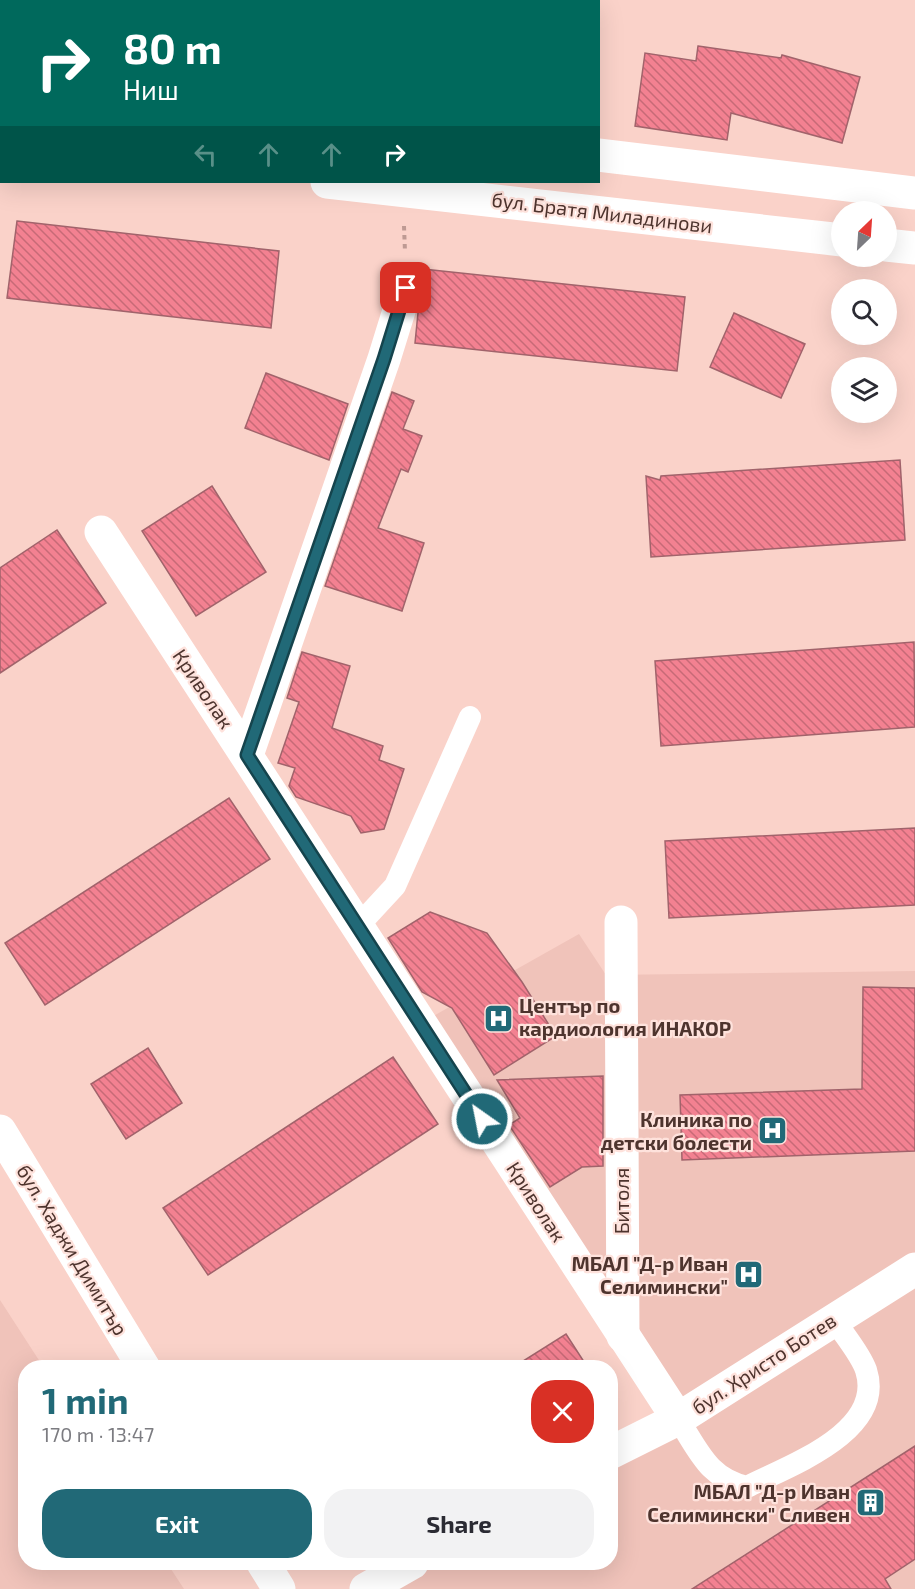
<!DOCTYPE html>
<meta charset="utf-8">
<style>
body{margin:0;font-family:"Exo 2",sans-serif;background:#f2f2f3;color:#2b2b33;height:100vh;display:flex;flex-direction:column;font-size:22px;white-space:nowrap}
*{box-sizing:border-box;margin:0}
p{font-size:20px;color:#7c7c81}
.icon{flex:none;width:33px;height:33px;fill:none;stroke:currentColor;stroke-width:2;stroke-linecap:round;stroke-linejoin:round}
.map{position:relative;flex:1;overflow:hidden}
.panel{position:absolute;left:18px;top:1360px;width:600px;height:210px;display:flex;flex-direction:column;background:#fff;border-radius:24px;box-shadow:0 6px 24px #0002}
.panel>*{flex:none}
.banner{position:absolute;left:0px;top:0px;width:600px;height:183px;box-shadow:0 6px 24px #0002;background:#00695c;color:#fff;overflow:hidden}
.needle{width:39px;rotate:25deg}
.fabs{position:absolute;left:831px;top:201px;display:grid;gap:12px}
.fabs a{display:grid;place-items:center;width:66px;height:66px;border-radius:50%;background:#fff;box-shadow:0 6px 24px #0002;font-size:30px}
.pin{position:absolute;display:grid;place-items:center;width:51px;height:51px;color:#fff;margin:-26px;border-radius:12px;box-shadow:0 3px 9px #0006}
.me{position:absolute;width:66px;margin:-33px;rotate:327deg;stroke-linejoin:round;filter:drop-shadow(0 0 4px #0008)}
.turn{display:flex;align-items:center;gap:21px;height:126px;padding:0 24px;font-size:27px}
.turn .icon{width:78px;height:78px;stroke-width:2.5}
.turn b{display:block;font-size:42px;line-height:51px}
.lanes{display:flex;align-items:center;height:57px;padding:0 24px;background:#0003;justify-content:center;gap:30px;direction:ltr}
.lanes .off{opacity:.35}
.round{display:grid;place-items:center;flex:none;width:63px;height:63px;border-radius:24px;background:#f2f2f3}
.headline{display:flex;align-items:center;justify-content:space-between;height:102px;padding:0 24px}
h1{font-size:36px;font-weight:700;line-height:45px;color:#216977}
.primary-button{display:flex;gap:12px;margin-top:auto;padding:12px 24px}
.primary-button a{flex:1;height:69px;border-radius:24px;background:#216977;color:#fff;font-size:24px;font-weight:700;line-height:69px;text-align:center}
.primary-button a+a{background:#f2f2f3;color:#2b2b33}
.map>svg:first-child{display:block}
.built{fill:#f0c3ba}
.building{fill:url(#building-back-hatch);stroke:#a1636b;stroke-width:1.5}
.lines{fill:none;stroke-linecap:round;stroke-linejoin:round}
.path{stroke:#be9a93;stroke-width:4;stroke-dasharray:4.5 4.5;stroke-linecap:butt}
.lane{stroke:#fff;stroke-width:22}
.street{stroke:#fff;stroke-width:33}
.secondary{stroke:#fff;stroke-width:33}
.route-casing{stroke:#15444d;stroke-width:15}
.route{stroke:#216977;stroke-width:10}
.labels{text-anchor:middle;stroke-width:4.5;stroke-linejoin:round;paint-order:stroke}
.street-label{font-size:20px;fill:#4e342e;stroke:#fee2dc}
.poi-label{font-size:20px;font-weight:bold;fill:#4e342e;stroke:#fee2dc;text-anchor:end}
</style>
<div class="map">
<svg width="915" height="1589" viewBox="0 0 915 1589">
<defs>
<pattern id="building-back-hatch" width="6" height="6" patternUnits="userSpaceOnUse" patternTransform="scale(1.5)"><rect width="6" height="6" fill="#f38191"/><path d="M-1 5l2 2M0 0l6 6M5-1l2 2" fill="none" stroke="#c76a77"/></pattern>
</defs>
<rect width="100%" height="100%" fill="#fad2c9"/>
<g class="built">
<path d="M579 934 606 975 915 971V1589H367L414 1563H610L611 1456 678 1419 421 1023Z"/>
<path d="M0 1300 44 1368H26V1563H167L184 1589H0Z"/>
</g>
<g class="building">
<path d="M698 46 781 58 782 55 860 77 842 143 731 113 727 140 635 126 645 53 696 61Z"/>
<path d="M17 221 279 251 271 328 7 298Z"/>
<path d="M423 269 685 297 677 371 415 343 418 313 424 293Z"/>
<path d="M734 313 805 344 781 398 710 367Z"/>
<path d="M266 373 348 404 329 460 245 428Z"/>
<path d="M392 392 414 401 403 429 422 436 408 472 401 469 378 528 424 543 402 611 325 586Z"/>
<path d="M900 460 905 540 651 557 646 476 660 480 661 476Z"/>
<path d="M212 486 266 572 196 616 142 531Z"/>
<path d="M57 530 106 603 0 673V568Z"/>
<path d="M914 642 915 727 661 746 655 661Z"/>
<path d="M302 652 350 666 332 728 383 746 379 760 404 769 384 829 361 833 351 816 296 797 289 786 295 768 278 763 299 702 287 698Z"/>
<path d="M229 798 270 859 45 1005 5 943Z"/>
<path d="M915 828V905L669 918 665 841Z"/>
<path d="M430 912 487 933 522 982 556 1036 494 1075 452 1008 422 992 388 938Z"/>
<path d="M863 987 915 988V1151L682 1160 680 1095 862 1089Z"/>
<path d="M148 1048 182 1103 126 1139 91 1084Z"/>
<path d="M393 1057 438 1124 208 1275 163 1208Z"/>
<path d="M603 1076V1166L582 1167 550 1187 509 1125 520 1118 497 1080Z"/>
<path d="M566 1334 588 1368H512Z"/>
<path d="M915 1446V1559L885 1579 891 1589H692Z"/>
</g>
<g class="lines">
<path class="path" d="M404 226 405 252"/>
<g class="lane">
<path d="M358 926 395 886 470 717"/>
<path d="M678 1419C699 1451 708 1478 747 1487 788 1466 886 1432 866 1370 860 1353 843 1334 834 1319"/>
</g>
<g class="street">
<path d="M100 0 119 2"/>
<path d="M66 2V0"/>
<path d="M191 2 193 0"/>
<path d="M477 2V0"/>
<path d="M101 532 678 1419"/>
<path d="M247 755 384 359 406 288"/>
<path d="M621 922 623 1336"/>
<path d="M610 1453 678 1419 915 1269"/>
<path d="M366 1589 412 1563"/>
</g>
<g class="secondary">
<path d="M0 85H2"/>
<path d="M0 148H2"/>
<path d="M598 155 915 193"/>
<path d="M327 182 842 240"/>
<path d="M886 245 915 248"/>
<path d="M0 1131 144 1368"/>
<path d="M263 1563 279 1589"/>
</g>
</g>
<g class="lines">
<defs>
<path id="route" d="M406 288 384 359 247 755 482 1119"/>
</defs>
<use href="#route" class="route-casing"/>
<use href="#route" class="route"/>
</g>
<defs>
<symbol id="hospital-square" viewBox="-11 -11 22 22"><rect x="-9" y="-9" width="18" height="18" rx="4" fill="#216977" stroke="#fee2dc"/><path d="M-5-5h3v3.5h4V-5h3V5h-3V1.5h-4V5h-3Z" fill="#fff"/></symbol>
<symbol id="building-square" viewBox="-11 -11 22 22"><rect x="-9" y="-9" width="18" height="18" rx="4" fill="#216977" stroke="#fee2dc"/><path d="M-4-6H4V6H1V3H-1V6H-4ZM-2.5-4.3h1.7v1.8h-1.7ZM.8-4.3h1.7v1.8H.8ZM-2.5-1h1.7V.8h-1.7ZM.8-1h1.7V.8H.8Z" fill="#fff"/></symbol>
</defs>
<g fill-rule="evenodd">
<use href="#hospital-square" x="482" y="1002" width="33" height="33"/>
<use href="#hospital-square" x="756" y="1114" width="33" height="33"/>
<use href="#hospital-square" x="732" y="1258" width="33" height="33"/>
<use href="#building-square" x="854" y="1486" width="33" height="33"/>
</g>
<g class="labels">
<g class="street-label">
<text transform="translate(602 213) rotate(7)" y="7">бул. Братя Миладинови</text>
<text transform="translate(203 689) rotate(56)" y="7">Криволак</text>
<text transform="translate(622 1201) rotate(-90)" y="7">Битоля</text>
<text transform="translate(536 1202) rotate(57)" y="7">Криволак</text>
<text transform="translate(72 1250) rotate(59)" y="7">бул. Хаджи Димитър</text>
<text transform="translate(764 1364) rotate(-33)" y="7">бул. Христо Ботев</text>
</g>
<g class="poi-label">
<text x="519" y="1013" text-anchor="start">Център по<tspan x="519" dy="23">кардиология ИНАКОР</tspan></text>
<text x="752" y="1127">Клиника по<tspan x="752" dy="23">детски болести</tspan></text>
<text x="728" y="1271">МБАЛ "Д-р Иван<tspan x="728" dy="23">Селимински"</tspan></text>
<text x="850" y="1499">МБАЛ "Д-р Иван<tspan x="850" dy="23">Селимински" Сливен</tspan></text>
</g>
</g>
</svg>
<div class="fabs">
<a><svg class="needle" viewBox="-14 -14 28 28"><path d="M0-13l5 13h-10z" fill="#e53935"/><path d="M0 13l5-13h-10z" fill="#7c7c81"/></svg></a>
<a><svg class="icon" aria-label="search" viewBox="0 0 24 24"><circle cx="10" cy="10" r="6"/><path d="M15 15l6 6"/></svg></a>
<a><svg class="icon" aria-label="layers" viewBox="0 0 24 24"><path d="M12 4l9 5-9 5-9-5zM3 14l9 5 9-5"/></svg></a>
</div>
<div class="pin" style="left:406px;top:288px;background:#d93025"><svg class="icon" aria-label="arrive" viewBox="0 0 24 24"><path d="M6 21V4h12l-3 4 3 4H6"/></svg></div>
<svg class="me" style="left:482px;top:1119px" viewBox="-20 -20 40 40"><circle r="17" fill="#216977" stroke="#fff" stroke-width="3"/><path d="M0-11L8 9 0 5-8 9z" fill="#fff"/></svg>
<div class="banner">
<div class="turn"><svg class="icon" aria-label="right" viewBox="0 0 24 24"><path d="M7 20v-9h11M14 6l5 5-5 5"/></svg><div><b>80 m</b>Ниш</div></div>
<div class="lanes"><svg class="icon off" aria-label="left" viewBox="0 0 24 24"><path d="M17 20v-9H6M10 6l-5 5 5 5"/></svg><svg class="icon off" aria-label="ahead" viewBox="0 0 24 24"><path d="M12 20V5M6 11l6-6 6 6"/></svg><svg class="icon off" aria-label="ahead" viewBox="0 0 24 24"><path d="M12 20V5M6 11l6-6 6 6"/></svg><svg class="icon" aria-label="right" viewBox="0 0 24 24"><path d="M7 20v-9h11M14 6l5 5-5 5"/></svg></div>
</div>
<section class="panel">
<div class="headline"><div><h1>1 min</h1><p>170 m · 13:47</p></div><a class="round" style="background:#d93025;color:#fff"><svg class="icon" aria-label="close" viewBox="0 0 24 24"><path d="M6 6l12 12M18 6L6 18"/></svg></a></div>
<div class="primary-button"><a>Exit</a><a>Share</a></div>
</section>
</div>
